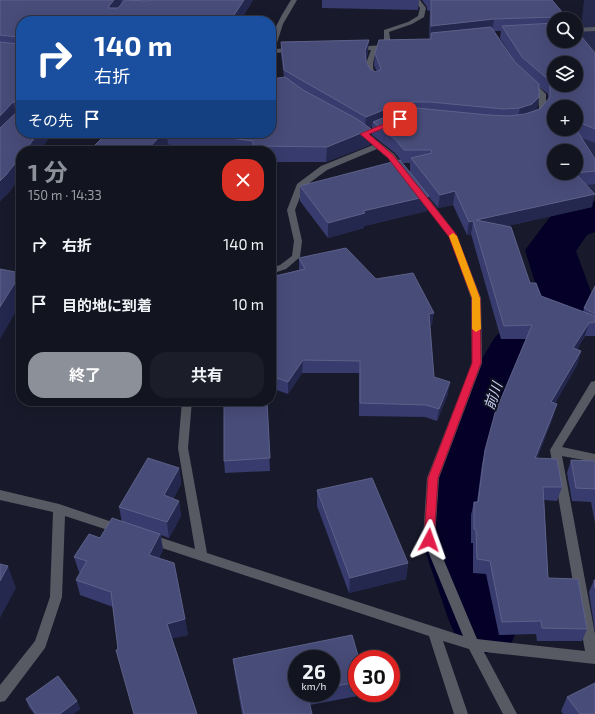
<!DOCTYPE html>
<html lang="ja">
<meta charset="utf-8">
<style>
body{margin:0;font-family:"Exo 2","Noto Sans JP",sans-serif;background:#1b1d29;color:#f1f3f6;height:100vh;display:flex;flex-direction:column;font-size:15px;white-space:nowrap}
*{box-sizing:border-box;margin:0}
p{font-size:13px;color:#9c9ea5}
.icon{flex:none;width:22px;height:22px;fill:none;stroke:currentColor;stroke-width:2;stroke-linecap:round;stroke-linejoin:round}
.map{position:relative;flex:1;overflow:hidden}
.side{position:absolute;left:16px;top:146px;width:260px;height:260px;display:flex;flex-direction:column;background:#121420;border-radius:16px;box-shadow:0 4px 16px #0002,0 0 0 1px #31333e}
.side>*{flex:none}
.top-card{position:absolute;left:16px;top:16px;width:260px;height:122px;border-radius:16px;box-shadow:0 4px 16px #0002,0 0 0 1px #31333e;background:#1a4fa0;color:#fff;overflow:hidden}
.controls{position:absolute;left:547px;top:12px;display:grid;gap:8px}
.controls a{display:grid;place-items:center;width:36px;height:36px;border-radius:50%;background:#121420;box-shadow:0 4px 16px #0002,0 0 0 1px #31333e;font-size:20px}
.speed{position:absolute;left:288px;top:650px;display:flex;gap:8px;font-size:20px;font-weight:700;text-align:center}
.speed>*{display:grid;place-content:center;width:52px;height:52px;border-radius:50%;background:#121420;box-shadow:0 4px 16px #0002,0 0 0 1px #31333e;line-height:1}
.speed small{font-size:10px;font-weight:400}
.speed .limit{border:6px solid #d22;background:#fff;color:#111}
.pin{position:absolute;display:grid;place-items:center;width:34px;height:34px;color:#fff;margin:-17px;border-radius:8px;box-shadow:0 2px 6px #0006}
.me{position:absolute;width:44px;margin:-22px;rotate:4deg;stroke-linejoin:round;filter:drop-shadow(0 0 3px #0008)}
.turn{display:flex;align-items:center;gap:14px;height:84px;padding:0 12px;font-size:18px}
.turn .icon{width:52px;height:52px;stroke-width:2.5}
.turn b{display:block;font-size:28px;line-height:34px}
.then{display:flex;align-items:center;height:38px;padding:0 12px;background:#0003;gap:8px;font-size:15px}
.round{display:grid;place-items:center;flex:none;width:42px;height:42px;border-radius:16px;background:#1b1d29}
.head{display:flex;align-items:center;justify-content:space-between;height:68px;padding:0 12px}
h1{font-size:24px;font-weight:700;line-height:30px;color:#8c9099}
.cta{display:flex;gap:8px;margin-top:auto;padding:8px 12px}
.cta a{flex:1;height:46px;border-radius:16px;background:#8c9099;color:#fff;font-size:16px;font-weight:700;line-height:46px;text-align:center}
.cta a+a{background:#1b1d29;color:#f1f3f6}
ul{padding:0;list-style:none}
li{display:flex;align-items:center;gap:12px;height:60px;padding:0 12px}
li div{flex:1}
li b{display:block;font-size:15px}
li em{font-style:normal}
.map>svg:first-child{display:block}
.green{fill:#262a4d}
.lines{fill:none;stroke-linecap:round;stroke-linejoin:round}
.river{fill:#040027;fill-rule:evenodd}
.minor{fill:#585a63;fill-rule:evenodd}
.wall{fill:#373b6d;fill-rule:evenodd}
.shaded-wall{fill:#24274e}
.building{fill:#484c79;stroke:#5d6189;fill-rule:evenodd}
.route{fill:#e11d48;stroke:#92132f}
.slow{fill:#f59e0b}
.labels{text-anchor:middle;stroke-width:4;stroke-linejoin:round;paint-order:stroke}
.water-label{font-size:14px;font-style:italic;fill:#cbd2f4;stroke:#0f1121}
</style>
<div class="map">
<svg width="595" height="714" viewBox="0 0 595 714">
<rect width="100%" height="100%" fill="#181a2b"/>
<path class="green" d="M584 0H595V192L574 175 576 173 578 52Z"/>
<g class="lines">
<path class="river" d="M595 201V232L587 235 576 251 594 300 586 313 536 364 523 387 489 539 521 621 511 644 485 654 459 644 449 621 421 539 465 387 495 337 539 296 525 250 553 213Z"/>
<g class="minor">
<path d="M291 0H297L283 24 275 49 295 48 298 50 295 52 271 53C271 31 280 18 291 0Z"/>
<path d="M414 0H420L426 8 424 17 412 24 389 32 391 44 394 46 388 49H378C373 59 371 67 376 77L375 79H369L365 66 371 50 355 51 352 49 355 47 384 45V30L408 22 418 16 420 8Z"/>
<path d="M595 27V31L576 32V28Z"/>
<path d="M271 75 287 85V89H281L271 80Z"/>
<path d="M527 81H533L546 94V108L541 117H535L534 115 539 108 538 95 527 85Z"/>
<path d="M357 129H363L394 154 407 172 403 174H400L388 158 377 149 327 170 304 187 295 210 302 241 300 257 286 269 271 274V268L280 265 292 256 294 241 287 210 297 184 321 166 373 145 357 133Z"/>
<path d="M418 192H424L457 236 481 298 482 363 439 478 435 539 477 639 585 651 550 450 591 382 595 381V394L562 447 595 454V462L562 456 595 634V664L484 652 517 714H503L469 649 443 641 468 714H454L429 636 150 544 146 543 144 539 146 535 150 534 195 549 178 448 182 401H192L188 448 207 553 463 636 423 539 427 478 472 363 471 298 449 236 418 196 417 194Z"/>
<path d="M0 490 59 504 124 526 126 529 124 532 120 534 65 516 62 597 45 648 5 701 0 702V685L35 641 50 597 53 512 0 500Z"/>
</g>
</g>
<g class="wall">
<path d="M0 0H253L240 21H21V176L10 191 0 201Z"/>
<path d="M322 0H419L418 10 322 8Z"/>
<path d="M422 0H552L568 19H554V41L595 53V143L582 138 595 159V184L587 185 592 207 507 226 530 283 541 296 583 312 584 308 595 286V336H585L577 349 581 351 577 365 555 403 553 417 537 458 562 487 557 501 544 500 548 578 587 629 582 641H537L536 634 499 635 486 574 473 573V543H471V515L474 502H477L482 464 485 450 526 339H501L471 234 467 235 453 205 438 208 429 197 427 211 364 226V228L328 238 300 201V186L410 172V163H403L395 153 372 135V126L369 128 370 145 326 162H271V151H215L104 136 91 133H271L284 77 281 54V42L368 52 366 61 370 69 376 72H377L374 65 375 53 430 39V38H429L430 11 427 10V7ZM494 31H501L500 38 515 62ZM539 87 548 94V100L540 109 536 110 537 109ZM576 107V129H554ZM576 151V173H554Z"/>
<path d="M299 258 376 279 432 325H429L434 377 448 394 437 421 425 417 359 416V373H302L288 394 271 388V277L299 270Z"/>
<path d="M267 401 270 471 225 473 224 461Z"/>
<path d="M571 460 595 461V523L591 502 572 501 567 473Z"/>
<path d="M179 468 181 484 173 499 179 501 181 516 169 538 161 535 163 550 159 558 185 619 188 635 118 649 113 607 80 595 76 580 80 573 79 572 74 557 122 522 119 507Z"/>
<path d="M317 490 408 563 406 579 349 593 317 506Z"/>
<path d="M594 580H595V632L589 592Z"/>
<path d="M233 659H357V693H363V695L310 705 312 714H242L235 674ZM331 659V693H297Z"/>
<path d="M567 697 595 714H563L561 711Z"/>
<path d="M26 699 77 701 80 709 73 714H34L29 707Z"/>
</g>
<g class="shaded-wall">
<path d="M114 0H121L122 8 111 20 109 6Z"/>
<path d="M244 0H253L240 21H230Z"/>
<path d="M494 19 492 32 431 33 430 38H429L431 26Z"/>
<path d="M369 40 368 52 365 63V51Z"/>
<path d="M539 97 537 109 530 116 517 120 520 108Z"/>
<path d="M13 102 17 117 0 135V116Z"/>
<path d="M411 102 410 114 373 122 372 126 365 129 366 117 391 107Z"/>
<path d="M371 129 370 145 326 162 327 147Z"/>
<path d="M38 133H53L40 151H25Z"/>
<path d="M163 133H167L168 145 163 151H146Z"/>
<path d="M21 156V176L10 191 0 201V181Z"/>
<path d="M455 191 453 205 438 208 440 195Z"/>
<path d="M595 194 592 207 477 233 476 220Z"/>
<path d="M429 196 427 211 364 226V228L328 238V223L363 211Z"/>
<path d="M473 221 471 234 467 235 469 222Z"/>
<path d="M21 273V303L0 339V307Z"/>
<path d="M434 313 432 325 427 326 429 314Z"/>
<path d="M589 323 585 336 570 362 573 348Z"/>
<path d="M581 351 577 365 548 416 551 402Z"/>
<path d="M303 360 302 373 288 394V382Z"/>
<path d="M450 382 448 394 437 421 439 409Z"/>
<path d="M557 404 553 417 531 472 535 458Z"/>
<path d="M179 468 181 484 166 511 164 495Z"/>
<path d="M179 501 181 516 169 538 167 522Z"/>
<path d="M160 534 163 550 152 570 149 555Z"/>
<path d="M408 563 406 579 349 593 350 578Z"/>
<path d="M8 566 16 588 0 618V581Z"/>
<path d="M185 619 188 635 170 639 167 624Z"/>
<path d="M77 701 80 709 73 714H60Z"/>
</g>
<g class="building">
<path d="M0 0H114L109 6V8H118L125 0 147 1 148 0H244L230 21H21V133H38L25 151H21V156L6 175 0 181V128L19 110V102H13L0 116V42L18 44 19 39 18 37 0 35Z"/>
<path d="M431 0H552L568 19H557V17L494 19 431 26Z"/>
<path d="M554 23V41H576V30L595 53V129L576 121V107H554V129H576L595 159V171L576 173V151H554V173H575L595 194 476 220 511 227 530 283H536L541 296 595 316V322L589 323 573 348 581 351 551 402 557 404 535 458 557 459 562 487H543L548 578 578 579 587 629 542 628 541 621 502 622 490 561 477 559 476 530 474 529V502H478L485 450 495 413 532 325 504 326 473 221 469 222 455 191 440 195 411 158 432 153 431 150H404L396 140 373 122 400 111 417 108 488 115 508 116 525 114 540 109 550 97V81L522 57 502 26ZM554 63H576V85H554Z"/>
<path d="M491 27 515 62 539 84V97L532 104 520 108 503 109 430 102H411L391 107 366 117 284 70 281 42 369 40 365 51 366 61 370 69 376 72 381 69 375 53 379 40 431 39V33Z"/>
<path d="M285 77 303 90 357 119 371 129 327 147 253 146V141L192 133H271V79Z"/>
<path d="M107 133H163L146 151H89Z"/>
<path d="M400 160 429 196 363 211 365 213 328 223 300 186Z"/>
<path d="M346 248 376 279 413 273 434 313 429 314 434 377 450 382 439 409 426 405 360 403V361L303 360 288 382 271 376V277L305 269 299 258Z"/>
<path d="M0 269 21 273 0 307Z"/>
<path d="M595 286V314L584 308Z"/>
<path d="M224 401H267L270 458 224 461Z"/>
<path d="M148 458 179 468 164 495 179 501 167 522 119 507Z"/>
<path d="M571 460 595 461V489L576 488Z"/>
<path d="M372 478 408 563 350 578 317 490Z"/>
<path d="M112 518 160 534 149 555 174 563 185 619 167 624 197 714H134L116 650 118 649 111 592 76 580 87 561 74 557 89 534 100 538Z"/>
<path d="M0 564 8 566 0 581Z"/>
<path d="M594 580H595V588Z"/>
<path d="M352 635 359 659H357V682L331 687V659H297V693H307L312 714H244L233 659Z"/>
<path d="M58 676 77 701 60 714H36L26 699Z"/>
<path d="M595 683V714H580L567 697Z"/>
</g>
<path class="route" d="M400 117 402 118V121L369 134 393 155 456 234 480 298 481 363 438 478 434 540 433 543 429 544 425 543 424 540 428 478 472 363V298L449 237 388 158 360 134Z"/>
<path class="slow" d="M453 233 457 236 480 298 481 329 476 332 472 329V298L449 236Z"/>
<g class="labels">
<g class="water-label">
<text transform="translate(493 396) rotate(-71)" y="5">前川</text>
</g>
</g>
</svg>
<div class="controls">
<a><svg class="icon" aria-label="search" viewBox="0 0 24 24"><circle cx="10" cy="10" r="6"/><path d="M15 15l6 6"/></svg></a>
<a><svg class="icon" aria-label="layers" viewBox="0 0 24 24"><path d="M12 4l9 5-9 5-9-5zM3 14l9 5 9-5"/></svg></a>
<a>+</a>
<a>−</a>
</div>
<div class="speed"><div>26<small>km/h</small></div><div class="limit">30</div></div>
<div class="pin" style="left:400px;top:119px;background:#d93025"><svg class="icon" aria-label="arrive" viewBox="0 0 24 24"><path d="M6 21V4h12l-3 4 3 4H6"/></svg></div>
<svg class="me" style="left:429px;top:540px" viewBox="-20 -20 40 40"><path d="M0-17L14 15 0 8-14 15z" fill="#e11d48" stroke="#fff" stroke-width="4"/></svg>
<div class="top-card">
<div class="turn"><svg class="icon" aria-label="right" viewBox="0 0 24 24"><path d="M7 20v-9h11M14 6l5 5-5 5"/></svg><div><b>140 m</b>右折</div></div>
<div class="then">その先<svg class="icon" aria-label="arrive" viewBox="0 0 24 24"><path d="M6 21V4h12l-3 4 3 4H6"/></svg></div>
</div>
<section class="side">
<div class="head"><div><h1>1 分</h1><p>150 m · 14:33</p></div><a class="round" style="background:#d93025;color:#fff"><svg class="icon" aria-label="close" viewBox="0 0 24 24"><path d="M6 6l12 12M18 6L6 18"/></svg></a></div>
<ul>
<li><svg class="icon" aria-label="right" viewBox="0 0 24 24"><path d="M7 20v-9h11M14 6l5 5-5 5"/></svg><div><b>右折</b></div><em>140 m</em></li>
<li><svg class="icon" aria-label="arrive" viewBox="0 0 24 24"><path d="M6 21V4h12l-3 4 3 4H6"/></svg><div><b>目的地に到着</b></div><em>10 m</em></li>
</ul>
<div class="cta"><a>終了</a><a>共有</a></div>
</section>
</div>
